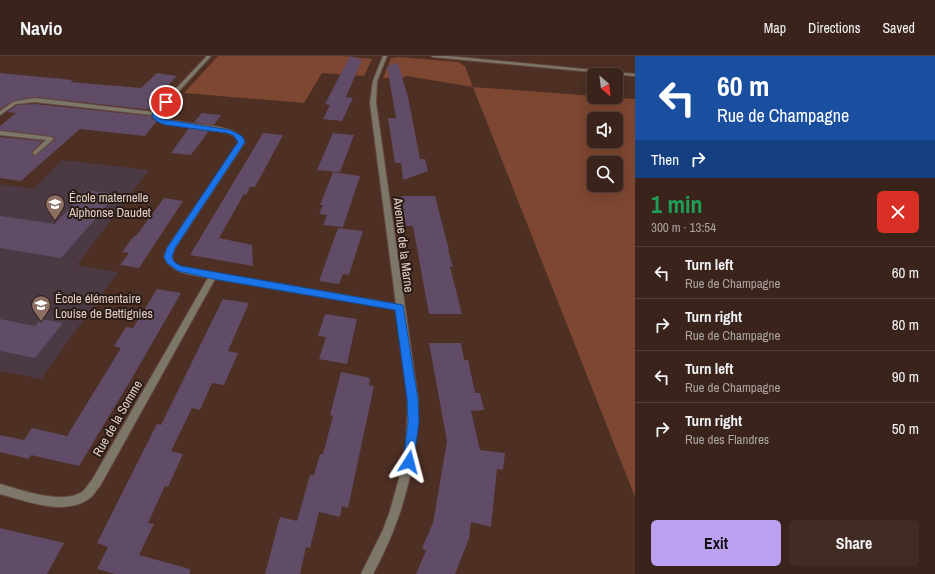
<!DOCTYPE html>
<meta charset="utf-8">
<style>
body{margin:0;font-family:"Archivo Narrow",sans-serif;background:#412b23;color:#f1f3f6;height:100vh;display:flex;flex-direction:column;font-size:15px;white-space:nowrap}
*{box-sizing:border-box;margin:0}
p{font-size:13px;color:#aba4a2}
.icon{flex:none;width:22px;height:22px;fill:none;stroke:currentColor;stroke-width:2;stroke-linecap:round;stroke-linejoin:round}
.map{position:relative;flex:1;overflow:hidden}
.details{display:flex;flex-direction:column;background:#3a231a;width:300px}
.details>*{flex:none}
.top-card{background:#1a4fa0;color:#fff;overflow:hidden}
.needle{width:26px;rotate:152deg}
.fabs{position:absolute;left:587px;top:12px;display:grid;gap:8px}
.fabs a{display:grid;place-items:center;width:36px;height:36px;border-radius:6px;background:#3a231a;box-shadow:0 4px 16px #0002,0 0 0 1px #544039;font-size:20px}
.pin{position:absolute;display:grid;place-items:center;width:34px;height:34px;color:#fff;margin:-17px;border:2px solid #fff;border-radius:50%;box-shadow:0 1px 4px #0007}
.me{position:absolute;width:44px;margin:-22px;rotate:9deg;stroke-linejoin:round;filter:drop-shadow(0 0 3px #0008)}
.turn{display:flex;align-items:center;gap:14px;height:84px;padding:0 16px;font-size:18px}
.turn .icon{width:52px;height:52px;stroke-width:2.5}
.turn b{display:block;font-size:28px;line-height:34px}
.then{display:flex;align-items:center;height:38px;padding:0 16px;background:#0003;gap:8px;font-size:15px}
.round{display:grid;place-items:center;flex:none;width:42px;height:42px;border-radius:6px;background:#412b23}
.summary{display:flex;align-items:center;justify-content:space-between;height:68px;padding:0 16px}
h1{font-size:24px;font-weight:700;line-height:30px;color:#1e9e55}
.action{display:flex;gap:8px;margin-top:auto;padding:8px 16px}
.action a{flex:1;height:46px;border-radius:6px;background:#bca0f2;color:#111;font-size:16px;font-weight:700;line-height:46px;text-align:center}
.action a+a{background:#412b23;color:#f1f3f6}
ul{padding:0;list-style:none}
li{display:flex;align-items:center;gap:12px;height:52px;padding:0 16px;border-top:1px solid #544039}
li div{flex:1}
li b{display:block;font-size:15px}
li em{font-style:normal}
header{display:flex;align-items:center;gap:24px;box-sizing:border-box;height:56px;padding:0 20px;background:#3a231a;border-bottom:1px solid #544039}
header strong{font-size:19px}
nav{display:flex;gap:22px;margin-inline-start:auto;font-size:14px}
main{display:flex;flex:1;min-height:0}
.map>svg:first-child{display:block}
.education{fill:#4b3943}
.green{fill:#7d4731;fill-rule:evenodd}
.building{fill:#604c67}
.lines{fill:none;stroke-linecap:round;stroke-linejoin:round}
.lane-casing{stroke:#674b40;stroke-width:2}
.street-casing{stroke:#674b40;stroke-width:2}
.lane{fill:#7d7769;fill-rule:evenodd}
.street{fill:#7d7769;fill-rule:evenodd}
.route{fill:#1a73e8;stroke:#114b97}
.labels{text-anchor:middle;stroke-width:4;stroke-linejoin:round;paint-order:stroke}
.poi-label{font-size:13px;fill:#e0cdc5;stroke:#291b15;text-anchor:start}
.street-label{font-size:13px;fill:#e0cdc5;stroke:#291b15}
</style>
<header>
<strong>Navio</strong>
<nav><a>Map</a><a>Directions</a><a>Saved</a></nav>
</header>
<main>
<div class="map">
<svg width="635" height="518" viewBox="0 0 635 518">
<rect width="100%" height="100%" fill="#4d2f23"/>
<path class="education" d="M62 104 149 114 77 209 118 216 41 323 0 315V128L33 133Z"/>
<g class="green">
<path d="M218 0H342L372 3 364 20 322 17 304 47 184 37Z"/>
<path d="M399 1 458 6 465 10 473 31 635 43V441L473 31 407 20 403 21 402 23 383 22 391 2ZM594 63H616V85H594ZM594 107H616V129H594Z"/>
</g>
<g class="building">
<path d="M350 0 362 4 346 41 353 42 342 65 323 63 330 49 325 48Z"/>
<path d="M398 7 408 41 420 103H425L428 115 403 124 401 107H395L388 62H396L387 10Z"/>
<path d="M0 17 73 24 70 26 141 32 157 17 177 20 162 35 171 36 153 54 35 41 13 45 0 53Z"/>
<path d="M35 48 151 60 152 63 157 65 145 80 80 73 21 125 0 122V81L43 85 32 95V98L34 100 55 84V82L51 80 0 74V70L16 57 7 56 17 49Z"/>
<path d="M202 57 221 59 214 69 194 66Z"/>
<path d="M189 72 209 75 191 99 171 97Z"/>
<path d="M263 77 283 79 255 131H250L246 139 244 138 219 182 252 189 253 210 190 199Z"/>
<path d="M333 77 354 79 340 116 317 114Z"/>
<path d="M333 116 360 120 343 171 323 169 327 159 319 158 323 149H320Z"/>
<path d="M86 134 117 138 61 202 0 192V160L55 168Z"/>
<path d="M401 140H435L449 194H448L453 211H450L462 258H429L413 170H406Z"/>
<path d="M164 142 183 145 139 212 120 209 129 197 122 196 134 180H136Z"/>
<path d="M338 172 363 175 349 219 343 218 339 228 319 225Z"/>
<path d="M157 233 181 237 135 317 79 410 31 399 29 403 0 396V379L24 384 32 372 67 380 121 292 114 290 126 271 133 272Z"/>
<path d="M223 243 249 247 228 295 238 297 224 329 212 327 200 354 192 352 171 395 183 398 168 431 165 430 148 467 154 468 139 499 190 513V518H115L97 513 108 491 97 487 157 368 161 369Z"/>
<path d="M325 258 357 263 347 308 319 303 326 281 318 280Z"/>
<path d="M0 263 35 270 41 263 63 267 35 302 0 295Z"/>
<path d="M429 287H461L464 304H468L475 337H480L484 354 471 355 480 394 505 397 503 414 497 413 491 471 471 466 469 483 455 518H416L426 495 422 492 433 467 447 385Z"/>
<path d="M341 316 370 322 369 329 374 330 348 452 342 450 340 461 319 456 310 492 306 491 300 518H265L280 461 297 465 310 419H314L320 398H323L333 360 330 359Z"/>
<path d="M0 472 64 487 47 518H0Z"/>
</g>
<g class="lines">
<defs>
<path id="lane" d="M0 75 51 81 54 83 35 99 33 98V96L46 84 0 79Z"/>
<g id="street">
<path d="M207 0H211L158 58V60C179 70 224 66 239 79 241 81 243 84 245 86L175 192 172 201 174 206 180 211 396 248 370 47 373 25 383 0H387L377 25 376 47 418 343C417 409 404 460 373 518H361L383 474 390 455 402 412 406 390 408 343 397 253 215 223 100 430C96 434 94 439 90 442 64 461 27 445 0 438V428C21 434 62 449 82 436 86 433 89 427 92 424L208 222C190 218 173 219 164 201L167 192 239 86 235 80 226 76 176 69 162 66 153 62 152 59 35 46 16 48 0 59V55L13 46 35 42 154 56Z"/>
<path d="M431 0H447L635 18V20L433 1Z"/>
</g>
</defs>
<use href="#lane" class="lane-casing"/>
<use href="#street" class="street-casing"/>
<use href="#lane" class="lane"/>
<use href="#street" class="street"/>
</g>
<path class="route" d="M163 45 168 46 158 58V61L162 63 230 74 242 80 245 86 175 192 172 201 174 206 181 210 403 249 418 343 419 366 413 410 409 411 405 410 403 406 408 366 407 343 395 254 213 223 178 215 167 207 164 201 167 192 238 86 233 79 226 77 166 69C160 67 153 65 152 58Z"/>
<defs>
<symbol id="school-pin" viewBox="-11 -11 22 30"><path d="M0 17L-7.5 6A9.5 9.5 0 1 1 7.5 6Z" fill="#8d6e63" stroke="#291b15"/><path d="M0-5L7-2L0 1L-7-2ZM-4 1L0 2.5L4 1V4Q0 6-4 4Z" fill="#fff"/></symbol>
</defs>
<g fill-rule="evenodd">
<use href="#school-pin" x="44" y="137" width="22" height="30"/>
<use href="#school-pin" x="30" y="238" width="22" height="30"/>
</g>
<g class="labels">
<g class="poi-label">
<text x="69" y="146">École maternelle<tspan x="69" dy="15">Alphonse Daudet</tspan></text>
<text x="55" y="247">École élémentaire<tspan x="55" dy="15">Louise de Bettignies</tspan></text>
</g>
<g class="street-label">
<text transform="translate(404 189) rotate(83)" y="5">Avenue de la Marne</text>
<text transform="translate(117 362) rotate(-60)" y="5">Rue de la Somme</text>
</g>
</g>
</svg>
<div class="fabs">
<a><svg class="needle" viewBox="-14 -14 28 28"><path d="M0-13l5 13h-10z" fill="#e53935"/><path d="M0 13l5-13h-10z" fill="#aba4a2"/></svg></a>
<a><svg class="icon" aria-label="sound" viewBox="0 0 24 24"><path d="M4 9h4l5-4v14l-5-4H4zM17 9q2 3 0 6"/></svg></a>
<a><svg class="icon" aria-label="search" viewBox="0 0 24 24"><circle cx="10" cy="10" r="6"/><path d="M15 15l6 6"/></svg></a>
</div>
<div class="pin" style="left:166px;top:46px;background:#d93025"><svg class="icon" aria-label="arrive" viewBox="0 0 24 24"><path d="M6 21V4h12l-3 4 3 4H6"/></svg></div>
<svg class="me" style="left:409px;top:406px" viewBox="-20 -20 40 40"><path d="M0-17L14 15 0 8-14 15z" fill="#1a73e8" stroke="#fff" stroke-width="4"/></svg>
</div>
<section class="details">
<div class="top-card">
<div class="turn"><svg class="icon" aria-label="left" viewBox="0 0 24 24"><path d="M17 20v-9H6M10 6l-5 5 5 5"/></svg><div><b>60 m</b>Rue de Champagne</div></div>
<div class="then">Then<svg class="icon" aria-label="right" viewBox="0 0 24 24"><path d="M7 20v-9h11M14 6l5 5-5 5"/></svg></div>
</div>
<div class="summary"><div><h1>1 min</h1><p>300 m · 13:54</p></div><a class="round" style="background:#d93025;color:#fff"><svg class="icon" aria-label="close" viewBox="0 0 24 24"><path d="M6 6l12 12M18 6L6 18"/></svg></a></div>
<ul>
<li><svg class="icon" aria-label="left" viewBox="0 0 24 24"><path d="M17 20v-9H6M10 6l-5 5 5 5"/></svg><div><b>Turn left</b><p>Rue de Champagne</p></div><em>60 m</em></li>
<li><svg class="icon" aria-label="right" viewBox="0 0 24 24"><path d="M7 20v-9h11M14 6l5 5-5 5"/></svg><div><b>Turn right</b><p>Rue de Champagne</p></div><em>80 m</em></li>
<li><svg class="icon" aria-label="left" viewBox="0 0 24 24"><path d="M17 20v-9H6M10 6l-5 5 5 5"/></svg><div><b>Turn left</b><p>Rue de Champagne</p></div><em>90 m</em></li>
<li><svg class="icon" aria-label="right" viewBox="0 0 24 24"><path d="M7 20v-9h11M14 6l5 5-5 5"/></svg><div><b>Turn right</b><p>Rue des Flandres</p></div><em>50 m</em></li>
</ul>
<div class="action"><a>Exit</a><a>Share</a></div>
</section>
</main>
